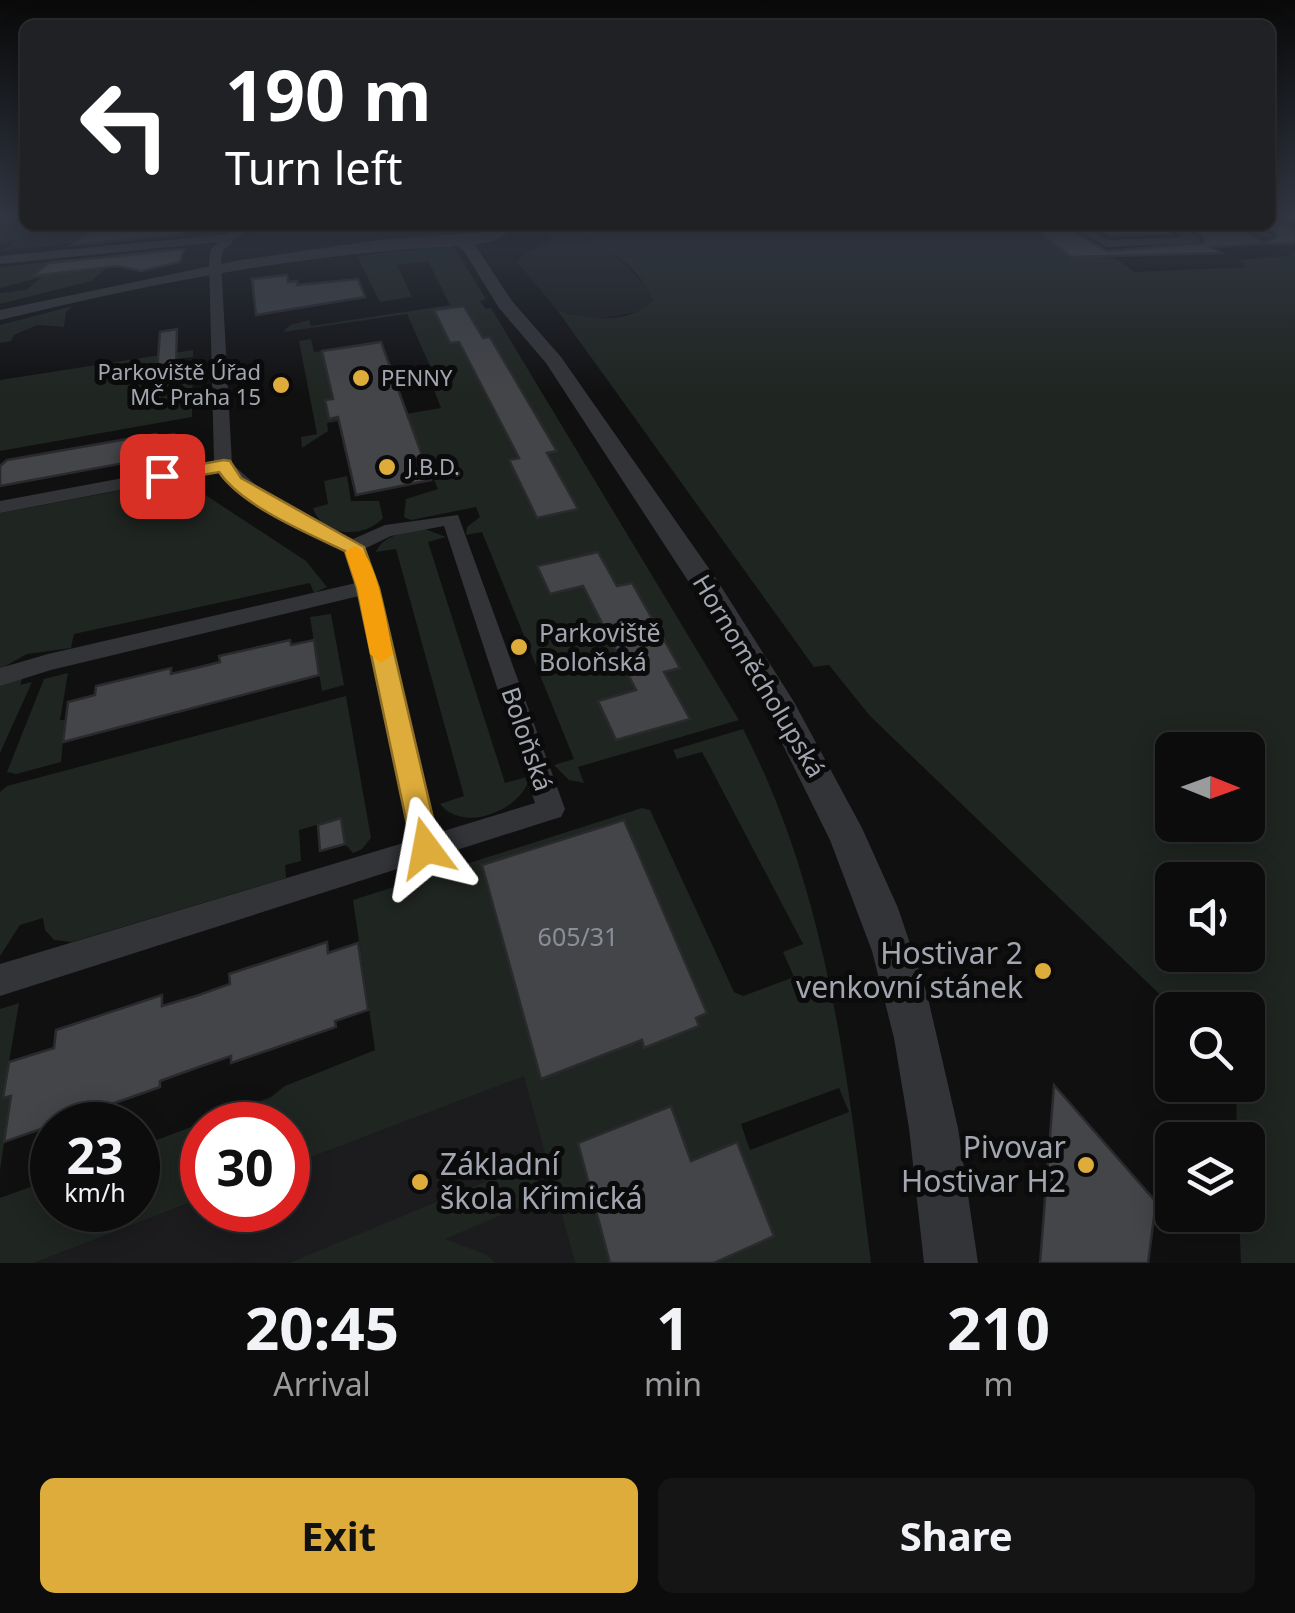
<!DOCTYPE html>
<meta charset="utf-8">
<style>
body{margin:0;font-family:"Noto Sans",sans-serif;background:#151516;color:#f1f3f6;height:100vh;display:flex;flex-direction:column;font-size:38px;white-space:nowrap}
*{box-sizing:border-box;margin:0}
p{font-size:32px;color:#9a9b9d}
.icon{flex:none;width:55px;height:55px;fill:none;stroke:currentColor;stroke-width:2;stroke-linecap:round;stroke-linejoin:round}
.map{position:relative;height:1263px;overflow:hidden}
.side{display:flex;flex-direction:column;background:#0c0c0d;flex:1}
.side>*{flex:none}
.top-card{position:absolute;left:20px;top:20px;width:1255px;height:210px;border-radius:15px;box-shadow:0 5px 25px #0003,0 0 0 2px #2c2c2e;background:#202124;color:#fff;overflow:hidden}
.needle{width:65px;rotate:91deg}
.fabs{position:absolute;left:1155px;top:732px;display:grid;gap:20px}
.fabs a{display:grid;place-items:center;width:110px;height:110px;border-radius:15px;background:#0c0c0d;box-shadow:0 5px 25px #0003,0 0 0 2px #2c2c2e;font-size:50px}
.speed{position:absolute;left:30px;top:1102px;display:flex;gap:20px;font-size:50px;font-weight:700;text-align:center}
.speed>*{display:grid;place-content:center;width:130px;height:130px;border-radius:50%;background:#0c0c0d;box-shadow:0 5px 25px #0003,0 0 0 2px #2c2c2e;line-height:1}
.speed small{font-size:25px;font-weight:400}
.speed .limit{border:15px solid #d22;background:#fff;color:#111}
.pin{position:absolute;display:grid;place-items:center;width:85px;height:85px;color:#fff;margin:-42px;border-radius:20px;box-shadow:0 5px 15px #0006}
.me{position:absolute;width:110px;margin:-55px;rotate:347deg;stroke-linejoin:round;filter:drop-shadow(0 0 8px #0008)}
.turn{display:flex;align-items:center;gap:35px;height:210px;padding:0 40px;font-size:45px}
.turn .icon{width:130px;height:130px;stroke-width:2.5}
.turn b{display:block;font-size:70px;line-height:85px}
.eta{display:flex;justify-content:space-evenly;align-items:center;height:170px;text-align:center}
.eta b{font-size:60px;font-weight:700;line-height:70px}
.cta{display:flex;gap:20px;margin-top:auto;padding:20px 40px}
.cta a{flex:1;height:115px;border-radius:15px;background:#deac3b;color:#111;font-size:40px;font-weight:700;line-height:115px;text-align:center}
.cta a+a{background:#151516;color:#f1f3f6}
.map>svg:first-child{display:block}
.built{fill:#1c1c1e}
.green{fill:#1f2520;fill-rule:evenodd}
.building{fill:#444549;stroke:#2a2a2d;stroke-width:2.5}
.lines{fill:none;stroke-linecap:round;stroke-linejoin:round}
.minor{fill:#333438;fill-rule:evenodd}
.tertiary{fill:#333438;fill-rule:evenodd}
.route{fill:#deac3b;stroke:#907026;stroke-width:2.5}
.slow{fill:#f59e0b}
.poi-dot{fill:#deac3b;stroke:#0b0b0c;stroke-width:4}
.labels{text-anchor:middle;stroke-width:10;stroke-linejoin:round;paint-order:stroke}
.far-poi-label{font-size:22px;fill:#a2a6b0;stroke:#0b0b0c;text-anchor:start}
.poi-label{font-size:25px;fill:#a2a6b0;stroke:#0b0b0c;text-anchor:start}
.street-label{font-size:25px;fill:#a2a6b0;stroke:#0b0b0c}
.near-number-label{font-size:25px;fill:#8a8e96}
.near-poi-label{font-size:30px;fill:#a2a6b0;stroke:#0b0b0c;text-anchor:end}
</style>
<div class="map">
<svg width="1295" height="1263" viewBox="0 0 1295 1263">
<rect width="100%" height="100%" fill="#101011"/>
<g class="built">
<path d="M565 228 610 250 649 289 653 300 644 310 618 316 591 319 557 310 517 262 526 252 548 243 552 237 546 233Z"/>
<path d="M525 1075 575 1263H34L202 1198V1210H288V1166Z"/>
</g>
<g class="green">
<path d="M16 218H25V225H174V230L192 225H234L0 251 10 247 13 241 0 243V222Z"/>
<path d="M556 225H991L1001 229 1003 225H1033L1071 257 1111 255 1135 272 1246 267 1238 260 1289 256 1295 251V1263H1241L1239 1215H1248V1140H1237L1236 1085H1248V1010H1176L870 716 829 665 814 667 557 310C587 320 630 325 653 300 639 263 592 237 556 225ZM1172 750H1248V825H1172ZM1172 880H1248V955H1172Z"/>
<path d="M445 246H453L486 299 480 301 486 309 491 308 739 720 578 767 584 783 569 780 554 765 574 759 482 532 466 535 467 527 480 517 476 507 411 520 404 517 406 499 438 489 412 428 379 434 340 421 327 423 328 431 302 448 301 437 317 434 299 341 311 339 314 352 322 351 333 399 325 401 388 417 441 408 432 385 438 384 407 314 283 332 290 325 309 320 311 326 450 305 428 261 397 265 412 297 380 302 357 256ZM435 310 482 338H491L511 374 478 380 459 342 450 343ZM529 403 545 431 547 453 578 509 537 518 509 461 519 458 495 410ZM537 567C628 589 634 586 680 667L664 672 636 734 616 740 599 701 643 691 631 680 587 595V583L550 594Z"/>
<path d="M123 254 91 281 0 304V293L26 290 42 277 0 288V267Z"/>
<path d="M73 306 66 312 64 327 37 325 14 335 11 341 0 343V325Z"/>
<path d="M193 350V357L158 361 157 371 193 364 192 417 0 451V380Z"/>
<path d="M347 476 351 501H379L383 518C364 539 322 537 313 508L328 504 324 481Z"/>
<path d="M192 477 195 487 207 496 306 561 327 587 314 593 310 583 74 634 71 648 27 654 0 669V513Z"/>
<path d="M425 529 446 537 428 542 505 783 530 776C523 810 464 834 440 804L464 796 396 549 376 552C384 533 408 533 425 529Z"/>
<path d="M331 614 344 685 322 691 310 617Z"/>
<path d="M68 673 60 720H65L61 762 16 774 7 772 44 679Z"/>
<path d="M23 677 20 685 32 682 0 753V685Z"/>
<path d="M346 696 371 838 362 849 353 853 345 844 341 818 299 830 301 861 285 865 286 878 72 942 54 940 45 930 43 918 20 925 0 956V792L7 786Z"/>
<path d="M743 729C829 895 848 1080 871 1263H575L524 1076 288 1166V1125H202V1198L34 1263H0V1198L52 1179V1210H138V1147L271 1097 285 1086 375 1050 353 900 642 808 650 810 734 992 743 996 794 977 783 952 803 944 707 761 702 752 677 759 673 750ZM624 820 707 1013 696 1018 699 1026 645 1047 641 1039 541 1079 482 865ZM839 1088 849 1112 750 1150 741 1124Z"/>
<path d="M19 1003 3 1097 11 1096 0 1170V1009Z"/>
<path d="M531 1163 539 1199 445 1239 487 1255 496 1263H289Z"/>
</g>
<g class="building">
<path d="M1270 218 1295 231V243L1212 247 1222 253 1071 257 1029 225H1064L1107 251 1203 243V237L1186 225H1237L1264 242 1276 238 1275 233 1262 225H1270Z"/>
<path d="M124 225H183V235L72 245 89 232Z"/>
<path d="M1090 225H1162L1172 234 1110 236Z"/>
<path d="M184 249 180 262 141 271 118 266 32 276 49 263Z"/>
<path d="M287 275 288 282 297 281V285L358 279 365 297 256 315 252 279Z"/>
<path d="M464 306 483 338 490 337 557 451 547 453 578 509 537 518 509 460 519 458 459 342 450 343 434 310Z"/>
<path d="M177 329 176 369 157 372 160 332Z"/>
<path d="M381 342 431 480 356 495 338 417 329 419 325 400 333 399 322 351Z"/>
<path d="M156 434V437L174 434 173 454 0 486V466L7 460Z"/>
<path d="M598 552 617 586 632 583 680 668 664 672 690 719 616 740 598 701 636 690 583 586 550 594 537 566Z"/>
<path d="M290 640 291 645 314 640 319 675 63 742 68 702 95 695 96 686 171 668V674L196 668 220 662 219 656Z"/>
<path d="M341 818 345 844 320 851 318 825Z"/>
<path d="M624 820 707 1013 696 1018 699 1026 644 1048 642 1040 541 1079 482 865Z"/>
<path d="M327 942 328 953 358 943 368 1010 335 1021 336 1027 231 1063V1056L196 1068 160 1081V1087L4 1142 11 1096 3 1098 9 1062 54 1048 56 1030 162 995V1006L196 996 230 984 229 974Z"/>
<path d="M1054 1085 1156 1202 1148 1263H1040Z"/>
<path d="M671 1106 691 1161 737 1142 774 1236 714 1263H610L578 1143Z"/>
</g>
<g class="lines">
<g class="minor">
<path d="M239 225H252L223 250 221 260 232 464 272 499 353 539 385 525 458 515 565 809 561 817 551 820 0 996V964L410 841 359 596 51 670 0 686V668L48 654 356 583 344 551 259 507 219 471 0 513V501L214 461 209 260 211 249 219 242 0 264V256L228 234ZM444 526 535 803 437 833 379 587 364 549 391 536Z"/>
<path d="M1068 225H1082L1109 240 1183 237 1166 225H1180L1201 240 1195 243 1107 247Z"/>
<path d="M1241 225H1255L1273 236 1263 238Z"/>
</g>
<path class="tertiary" d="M481 225H498L507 233 495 240 475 245 512 301 561 357 717 580 794 702 862 828 898 908 927 994 958 1128 978 1263H924L909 1128 894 1038 872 951 830 840 767 713 692 587 546 363 499 308 464 251 458 246C302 254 151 283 0 320V310L235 261 378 240 488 232Z"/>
</g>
<linearGradient id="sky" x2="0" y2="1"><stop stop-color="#090909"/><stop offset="0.55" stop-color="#313743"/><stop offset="1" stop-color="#313743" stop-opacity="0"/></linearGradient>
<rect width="1295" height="395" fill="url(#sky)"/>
<path class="route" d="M224 460 230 461 241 478 364 547 379 588 440 848 436 857 426 861 416 857 412 848 357 588 345 551C307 533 242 506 219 472L162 482 153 476 162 471Z"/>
<path class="slow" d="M355 546C378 554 388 631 393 654L381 663 370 654 357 588 345 552Z"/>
<g class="poi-dot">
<circle cx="361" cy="378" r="10"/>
<circle cx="281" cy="385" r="10"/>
<circle cx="387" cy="467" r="10"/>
<circle cx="519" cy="647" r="10"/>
<circle cx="1043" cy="971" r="10"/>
<circle cx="1086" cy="1165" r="10"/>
<circle cx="420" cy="1182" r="10"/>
</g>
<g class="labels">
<g class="far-poi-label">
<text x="261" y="380" text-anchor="end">Parkoviště Úřad<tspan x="261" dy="25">MČ Praha 15</tspan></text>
<text x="381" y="386">PENNY</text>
<text x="407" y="475">J.B.D.</text>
</g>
<g class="poi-label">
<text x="539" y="642">Parkoviště<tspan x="539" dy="29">Boloňská</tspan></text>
</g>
<g class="street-label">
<text transform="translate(759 676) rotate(59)" y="9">Hornoměcholupská</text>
<text transform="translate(527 739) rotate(71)" y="9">Boloňská</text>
</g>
<g class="near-number-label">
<text x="578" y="946">605/31</text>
</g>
<g class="near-poi-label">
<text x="1023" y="964">Hostivar 2<tspan x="1023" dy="34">venkovní stánek</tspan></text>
<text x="1066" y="1158">Pivovar<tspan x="1066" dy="34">Hostivar H2</tspan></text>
<text x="440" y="1175" text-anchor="start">Základní<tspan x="440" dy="34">škola Křimická</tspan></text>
</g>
</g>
</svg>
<div class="fabs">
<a><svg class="needle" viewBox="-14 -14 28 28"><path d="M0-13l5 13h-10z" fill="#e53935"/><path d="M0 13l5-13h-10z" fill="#9a9b9d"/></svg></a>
<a><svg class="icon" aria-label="sound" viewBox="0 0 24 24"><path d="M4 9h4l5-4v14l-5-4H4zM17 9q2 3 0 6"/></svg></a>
<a><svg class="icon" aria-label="search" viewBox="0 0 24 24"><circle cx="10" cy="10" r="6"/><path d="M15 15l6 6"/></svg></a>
<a><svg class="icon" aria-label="layers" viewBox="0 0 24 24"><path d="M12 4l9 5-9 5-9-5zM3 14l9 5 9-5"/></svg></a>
</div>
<div class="speed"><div>23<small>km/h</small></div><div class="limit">30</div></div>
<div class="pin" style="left:162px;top:476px;background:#d93025"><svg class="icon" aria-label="arrive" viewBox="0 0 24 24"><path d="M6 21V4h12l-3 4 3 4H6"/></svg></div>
<svg class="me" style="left:426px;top:848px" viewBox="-20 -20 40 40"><path d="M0-17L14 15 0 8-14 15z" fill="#deac3b" stroke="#fff" stroke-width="4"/></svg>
<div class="top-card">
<div class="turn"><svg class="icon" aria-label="left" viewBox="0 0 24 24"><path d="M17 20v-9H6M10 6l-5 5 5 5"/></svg><div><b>190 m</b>Turn left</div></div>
</div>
</div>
<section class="side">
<div class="eta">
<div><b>20:45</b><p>Arrival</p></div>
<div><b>1</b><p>min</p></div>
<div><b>210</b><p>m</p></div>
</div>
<div class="cta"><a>Exit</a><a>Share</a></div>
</section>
